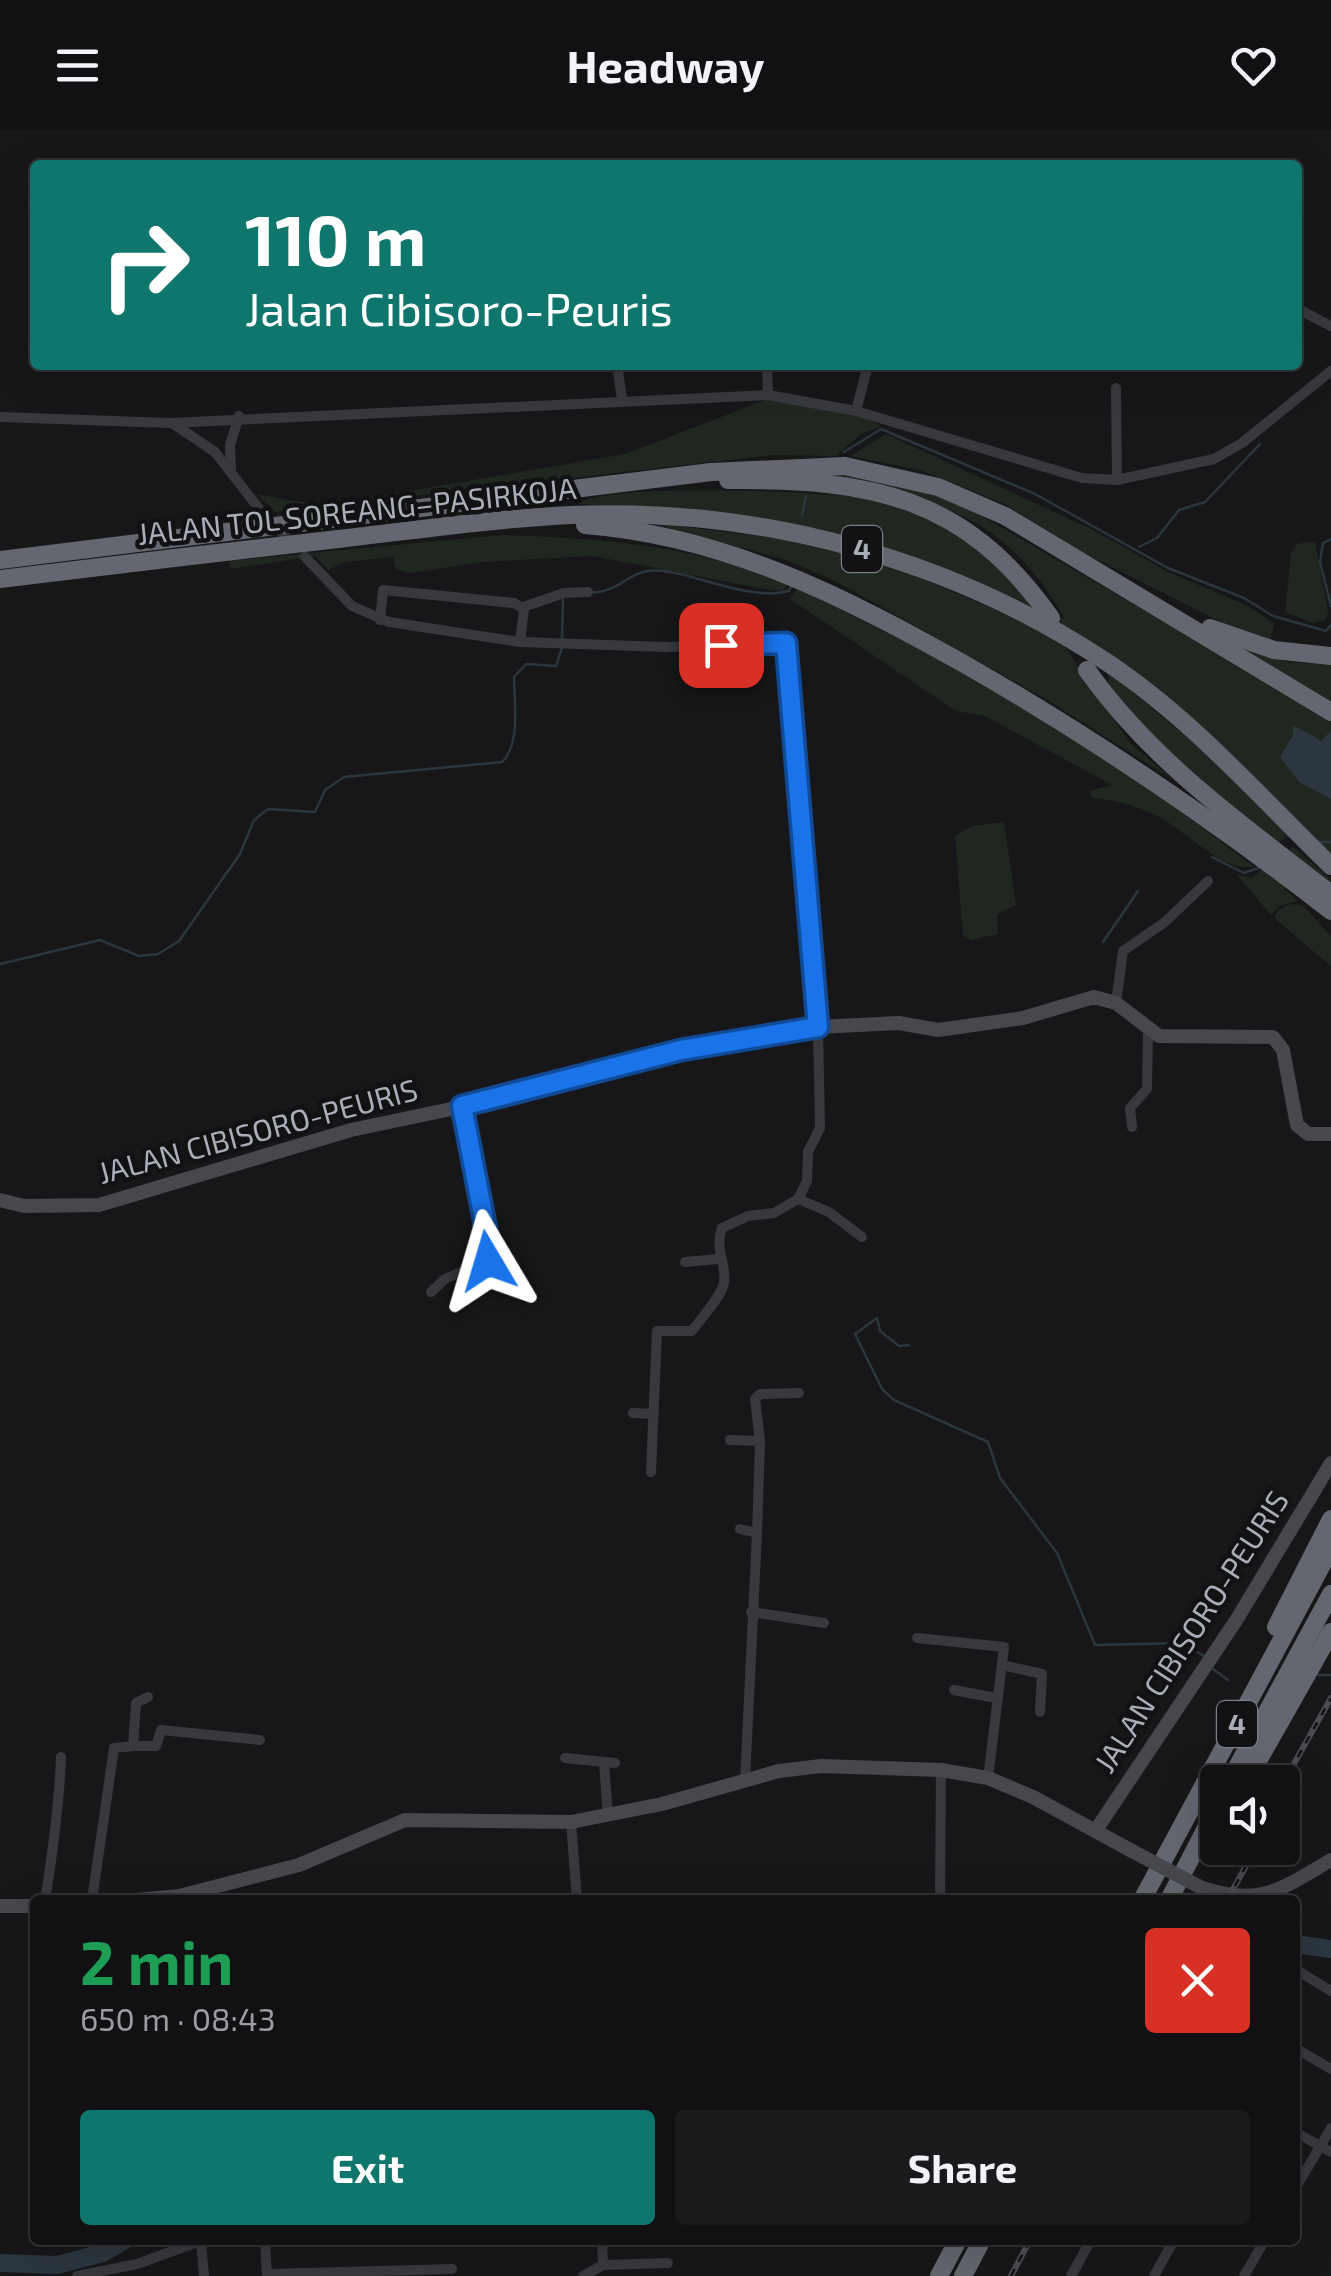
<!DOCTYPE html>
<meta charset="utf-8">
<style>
body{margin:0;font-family:"Exo 2",sans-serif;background:#1a1a1c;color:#f1f3f6;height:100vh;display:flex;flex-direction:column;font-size:38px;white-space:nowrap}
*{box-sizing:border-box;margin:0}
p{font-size:32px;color:#9c9da0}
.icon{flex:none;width:55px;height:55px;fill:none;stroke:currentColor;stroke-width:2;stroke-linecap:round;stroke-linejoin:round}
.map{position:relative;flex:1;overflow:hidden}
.side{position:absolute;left:30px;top:1765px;width:1270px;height:350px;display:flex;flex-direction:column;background:#111113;border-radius:10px;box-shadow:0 10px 40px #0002,0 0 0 2px #303133}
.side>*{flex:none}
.top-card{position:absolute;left:30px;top:30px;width:1272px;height:210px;border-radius:10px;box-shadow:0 10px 40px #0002,0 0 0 2px #303133;background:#0f766e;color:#fff;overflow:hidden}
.tools{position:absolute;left:1200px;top:1635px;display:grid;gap:20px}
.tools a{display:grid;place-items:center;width:100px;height:100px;border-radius:10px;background:#111113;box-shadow:0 10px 40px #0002,0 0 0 2px #303133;font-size:50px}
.pin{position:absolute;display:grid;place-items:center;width:85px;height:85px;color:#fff;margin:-42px;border-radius:20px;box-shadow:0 5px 15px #0006}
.me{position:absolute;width:110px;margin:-55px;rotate:353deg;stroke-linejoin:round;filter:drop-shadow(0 0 8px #0008)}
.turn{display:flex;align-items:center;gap:35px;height:210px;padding:0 50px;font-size:45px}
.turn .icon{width:130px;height:130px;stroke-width:2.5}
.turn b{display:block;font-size:70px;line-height:85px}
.round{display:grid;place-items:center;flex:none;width:105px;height:105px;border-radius:10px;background:#1a1a1c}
.overview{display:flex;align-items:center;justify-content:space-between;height:170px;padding:0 50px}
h1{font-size:60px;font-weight:700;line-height:75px;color:#1e9e55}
.action{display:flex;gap:20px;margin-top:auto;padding:20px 50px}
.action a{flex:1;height:115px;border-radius:10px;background:#0f766e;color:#fff;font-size:40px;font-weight:700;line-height:115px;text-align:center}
.action a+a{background:#1a1a1c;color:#f1f3f6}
header{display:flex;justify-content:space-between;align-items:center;height:130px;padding:0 50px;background:#111113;font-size:45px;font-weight:700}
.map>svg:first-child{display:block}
.green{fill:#1f2720}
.water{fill:#2c363e}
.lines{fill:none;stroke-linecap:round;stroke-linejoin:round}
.stream{stroke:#2c363e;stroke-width:2.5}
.river{stroke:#2c363e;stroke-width:18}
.street-tunnel{stroke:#343539;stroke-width:10;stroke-dasharray:10 5;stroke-linecap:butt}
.street{stroke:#38393e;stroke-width:10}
.secondary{stroke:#46484e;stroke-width:14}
.highway{stroke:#64676f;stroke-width:18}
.rail-casing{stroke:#4b4d53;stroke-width:6}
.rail{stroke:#121214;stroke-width:2.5;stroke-dasharray:8;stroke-linecap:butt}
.secondary-bridge{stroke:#46484e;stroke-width:14}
.route-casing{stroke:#114b97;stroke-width:25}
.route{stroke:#1a73e8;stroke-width:18}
.labels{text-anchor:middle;stroke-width:9;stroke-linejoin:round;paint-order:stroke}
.shield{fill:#121214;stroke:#7c7f88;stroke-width:2.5}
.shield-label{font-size:28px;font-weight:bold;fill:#a9aeb9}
.street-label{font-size:30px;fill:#a9aeb9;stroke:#121214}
</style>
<header><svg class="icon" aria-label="menu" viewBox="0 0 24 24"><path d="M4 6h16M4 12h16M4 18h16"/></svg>Headway<svg class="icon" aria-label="heart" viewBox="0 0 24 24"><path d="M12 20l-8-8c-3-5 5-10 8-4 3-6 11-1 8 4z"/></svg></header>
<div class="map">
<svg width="1331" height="2146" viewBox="0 0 1331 2146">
<rect width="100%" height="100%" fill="#171719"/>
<g class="green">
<path d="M768 269 865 288 881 296 861 304 836 326 772 325 275 382 257 364 300 372 350 371 625 324Z"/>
<path d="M886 304 1091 399 1168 442 1246 475 1274 493 1271 509 1221 492 1082 422 1003 373 920 340 851 326Z"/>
<path d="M825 343 904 354 965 376 1219 524 1228 514 1288 532 1331 535V727L1204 599 977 454 670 379 579 374C607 350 861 362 906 374 920 378 936 384 949 391 994 413 1015 474 1065 489 1006 386 939 368 828 351Z"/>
<path d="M647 392 807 412 899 439 1001 482 1063 514 1130 613 1173 650 1049 571 835 451 787 430Z"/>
<path d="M502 405C609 408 688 416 790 452L782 461 771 460 592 426 482 432 411 443 396 439 393 427 346 432 328 440 315 426 231 439 229 431Z"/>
<path d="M1315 411 1328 482 1325 490 1312 493 1285 482 1291 423 1297 414Z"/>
<path d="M799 456C959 534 1114 627 1254 737 1225 742 1190 706 1166 691 1145 678 1116 669 1091 668L1090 661 1112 655 985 586 956 581 790 469Z"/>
<path d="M1108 542 1206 623 1289 706 1279 712 1196 653 1109 558Z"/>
<path d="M1004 692 1016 775 997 784 998 804 971 810 963 805 955 706 972 696Z"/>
<path d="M1293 717 1330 748 1328 752 1307 737 1284 759 1298 771 1279 776 1271 785 1237 745 1251 748Z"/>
<path d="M1291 774 1302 775 1331 806V836L1274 788 1278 780Z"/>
</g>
<path class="water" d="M1293 595 1322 611 1331 600V669L1299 652 1280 627 1293 605Z"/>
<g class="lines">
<g class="stream">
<path d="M844 322 881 299 1035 364 1168 438 1244 468 1273 486 1326 501 1331 495"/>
<path d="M802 385 806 366"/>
<path d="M1331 409 1323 413 1320 432 1331 476"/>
<path d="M1139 417 1157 408 1179 380 1205 372 1260 314"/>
<path d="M589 463C619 462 627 444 647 441 683 436 747 473 789 461L792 454"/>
<path d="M562 510 563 469"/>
<path d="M1318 712H1331"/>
<path d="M1212 727 1244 743 1258 738"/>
<path d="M1103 812 1138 761"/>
<path d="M0 834 100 810 139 826 158 824 179 811 240 724 254 690 268 679 315 682 325 660 344 647 502 632C521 614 514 572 514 547L526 534 556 536 562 518"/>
<path d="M909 1215 899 1216 880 1201 877 1188 855 1204 882 1259 894 1270 988 1312 1000 1348 1057 1423 1095 1515 1182 1513 1207 1528"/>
<path d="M1213 1539 1228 1550"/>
<path d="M1318 1545H1331"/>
</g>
<g class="river">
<path d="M1295 1814 1331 1819"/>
<path d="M0 2133 57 2135 103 2123 125 2110"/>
</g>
<path class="street-tunnel" d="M260 380 308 430"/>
<g class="street">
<path d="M1298 179 1331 196"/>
<path d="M617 235 622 269"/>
<path d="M767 235 768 265"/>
<path d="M1116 258 1117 350"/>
<path d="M856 281 868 235"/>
<path d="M0 287 171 293 768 265 856 281 1082 348 1117 350 1214 329 1242 313 1331 241"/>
<path d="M172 293 215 322 260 380"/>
<path d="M231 339 230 315 239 286"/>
<path d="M308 430 352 476 389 492 520 512 667 517 787 513 818 897 820 998 808 1022 807 1051 798 1069 774 1083 748 1086 722 1098C714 1119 727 1134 724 1153 720 1169 701 1188 692 1201H657L651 1342"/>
<path d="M523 477 564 463 588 462"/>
<path d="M380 490 383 460 514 473 524 479 520 512"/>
<path d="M1116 873 1123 821 1165 792 1208 751"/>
<path d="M1132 997 1130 978 1147 959 1148 901"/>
<path d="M798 1069 829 1082 862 1107"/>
<path d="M685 1132 718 1129"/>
<path d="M431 1162 445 1149 488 1131 491 1125 462 976"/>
<path d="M633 1283 653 1284"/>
<path d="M730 1310 760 1311"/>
<path d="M740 1399 757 1403"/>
<path d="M751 1482 824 1493"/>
<path d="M917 1508 1004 1517 988 1648"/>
<path d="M1002 1535 1042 1544 1040 1582"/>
<path d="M954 1560 996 1568"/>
<path d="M133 1616H156L161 1600 260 1610"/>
<path d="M565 1628 615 1633"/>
<path d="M604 1633 608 1686"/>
<path d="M745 1651 757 1403 760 1311 755 1269 760 1264 799 1263"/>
<path d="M571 1692 577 1770"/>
<path d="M45 1770C53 1721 59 1678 61 1627"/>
<path d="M92 1770 114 1618 133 1616 136 1573 148 1567"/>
<path d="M940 1770 941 1640"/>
<path d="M33 1814 35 1807"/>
<path d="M1295 1839 1331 1861"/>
<path d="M1295 1918 1331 1939"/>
<path d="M1295 2002 1331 2022"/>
<path d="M1295 2059 1331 1998"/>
<path d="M265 2110 267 2146"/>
<path d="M201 2111 204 2146"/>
<path d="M603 2135 668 2133"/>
<path d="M267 2144 452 2139"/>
<path d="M77 2146 137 2134 203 2110"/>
<path d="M583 2146 603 2135 602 2110"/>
<path d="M1071 2146 1091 2110"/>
<path d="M1154 2146 1174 2110"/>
<path d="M1244 2146 1265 2110"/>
</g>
<g class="secondary">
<path d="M0 1070 24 1076 99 1075 351 1000 537 961 681 920 818 897 899 893 938 900 1023 888 1094 867 1116 873 1159 906 1273 907 1283 920 1297 995 1308 1004H1331"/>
<path d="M1096 1700 1237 1489 1331 1333"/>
<path d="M1202 1758C1261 1777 1281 1759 1331 1730"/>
<path d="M137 1770 179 1766 299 1735 405 1690 571 1692 662 1674 779 1641 821 1636 941 1640 988 1648 1033 1667 1132 1721"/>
<path d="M0 1776H35"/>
</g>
<g class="highway">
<path d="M728 350C872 349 965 366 1051 488"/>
<path d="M585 395C726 406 845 467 966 535 1095 609 1214 690 1331 781"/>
<path d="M0 430 711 342 845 336 938 357 1005 386 1331 582"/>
<path d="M0 449C113 435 225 422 338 409 415 400 493 389 571 385 759 377 951 428 1108 533 1193 590 1259 666 1331 736"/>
<path d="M1210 498 1274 520 1331 526"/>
<path d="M1087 540C1152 632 1243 695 1331 764"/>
<path d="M1276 1497 1331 1389"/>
<path d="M1229 1652 1331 1464"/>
<path d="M1246 1652 1331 1502"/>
<path d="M1142 1770 1331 1418"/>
<path d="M1169 1770 1218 1675"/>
<path d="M939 2146 958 2110"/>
<path d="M963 2146 982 2110"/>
</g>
<defs>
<g id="rail">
<path d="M1282 1655 1331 1568"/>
<path d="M1227 1770 1256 1718"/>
<path d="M1011 2146 1030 2110"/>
</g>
</defs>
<use href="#rail" class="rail-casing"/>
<use href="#rail" class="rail"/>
<path class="secondary-bridge" d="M1132 1721 1202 1758"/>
</g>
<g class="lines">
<defs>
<path id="route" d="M488 1131 491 1125 462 976 681 920 818 897 786 513 721 515"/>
</defs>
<use href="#route" class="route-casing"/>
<use href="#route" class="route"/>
</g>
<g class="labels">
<g class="shield">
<rect x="842" y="396" width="40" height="46" rx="8"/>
<rect x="1217" y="1571" width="40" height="46" rx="8"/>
</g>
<g class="shield-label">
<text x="862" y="429">4</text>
<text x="1237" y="1604">4</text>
</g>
<g class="street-label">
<text transform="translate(357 382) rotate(-6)" y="10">JALAN TOL SOREANG–PASIRKOJA</text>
<text transform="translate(258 1002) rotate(-15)" y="10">JALAN CIBISORO-PEURIS</text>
<text transform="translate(1192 1502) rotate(-57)" y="10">JALAN CIBISORO-PEURIS</text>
</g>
</g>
</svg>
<div class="tools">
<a><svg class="icon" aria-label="sound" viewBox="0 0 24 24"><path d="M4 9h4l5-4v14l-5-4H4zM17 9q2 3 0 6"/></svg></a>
</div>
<div class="pin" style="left:721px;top:515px;background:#d93025"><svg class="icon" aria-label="arrive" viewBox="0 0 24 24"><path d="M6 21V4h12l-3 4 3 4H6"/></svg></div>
<svg class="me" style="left:488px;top:1131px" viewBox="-20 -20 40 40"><path d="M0-17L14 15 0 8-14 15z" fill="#1a73e8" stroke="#fff" stroke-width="4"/></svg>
<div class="top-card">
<div class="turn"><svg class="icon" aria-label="right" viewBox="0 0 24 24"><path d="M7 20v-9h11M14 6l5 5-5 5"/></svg><div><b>110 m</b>Jalan Cibisoro-Peuris</div></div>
</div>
<section class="side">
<div class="overview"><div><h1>2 min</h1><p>650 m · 08:43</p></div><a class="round" style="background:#d93025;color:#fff"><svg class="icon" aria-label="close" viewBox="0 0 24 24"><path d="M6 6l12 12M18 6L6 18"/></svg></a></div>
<div class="action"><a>Exit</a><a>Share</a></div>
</section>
</div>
